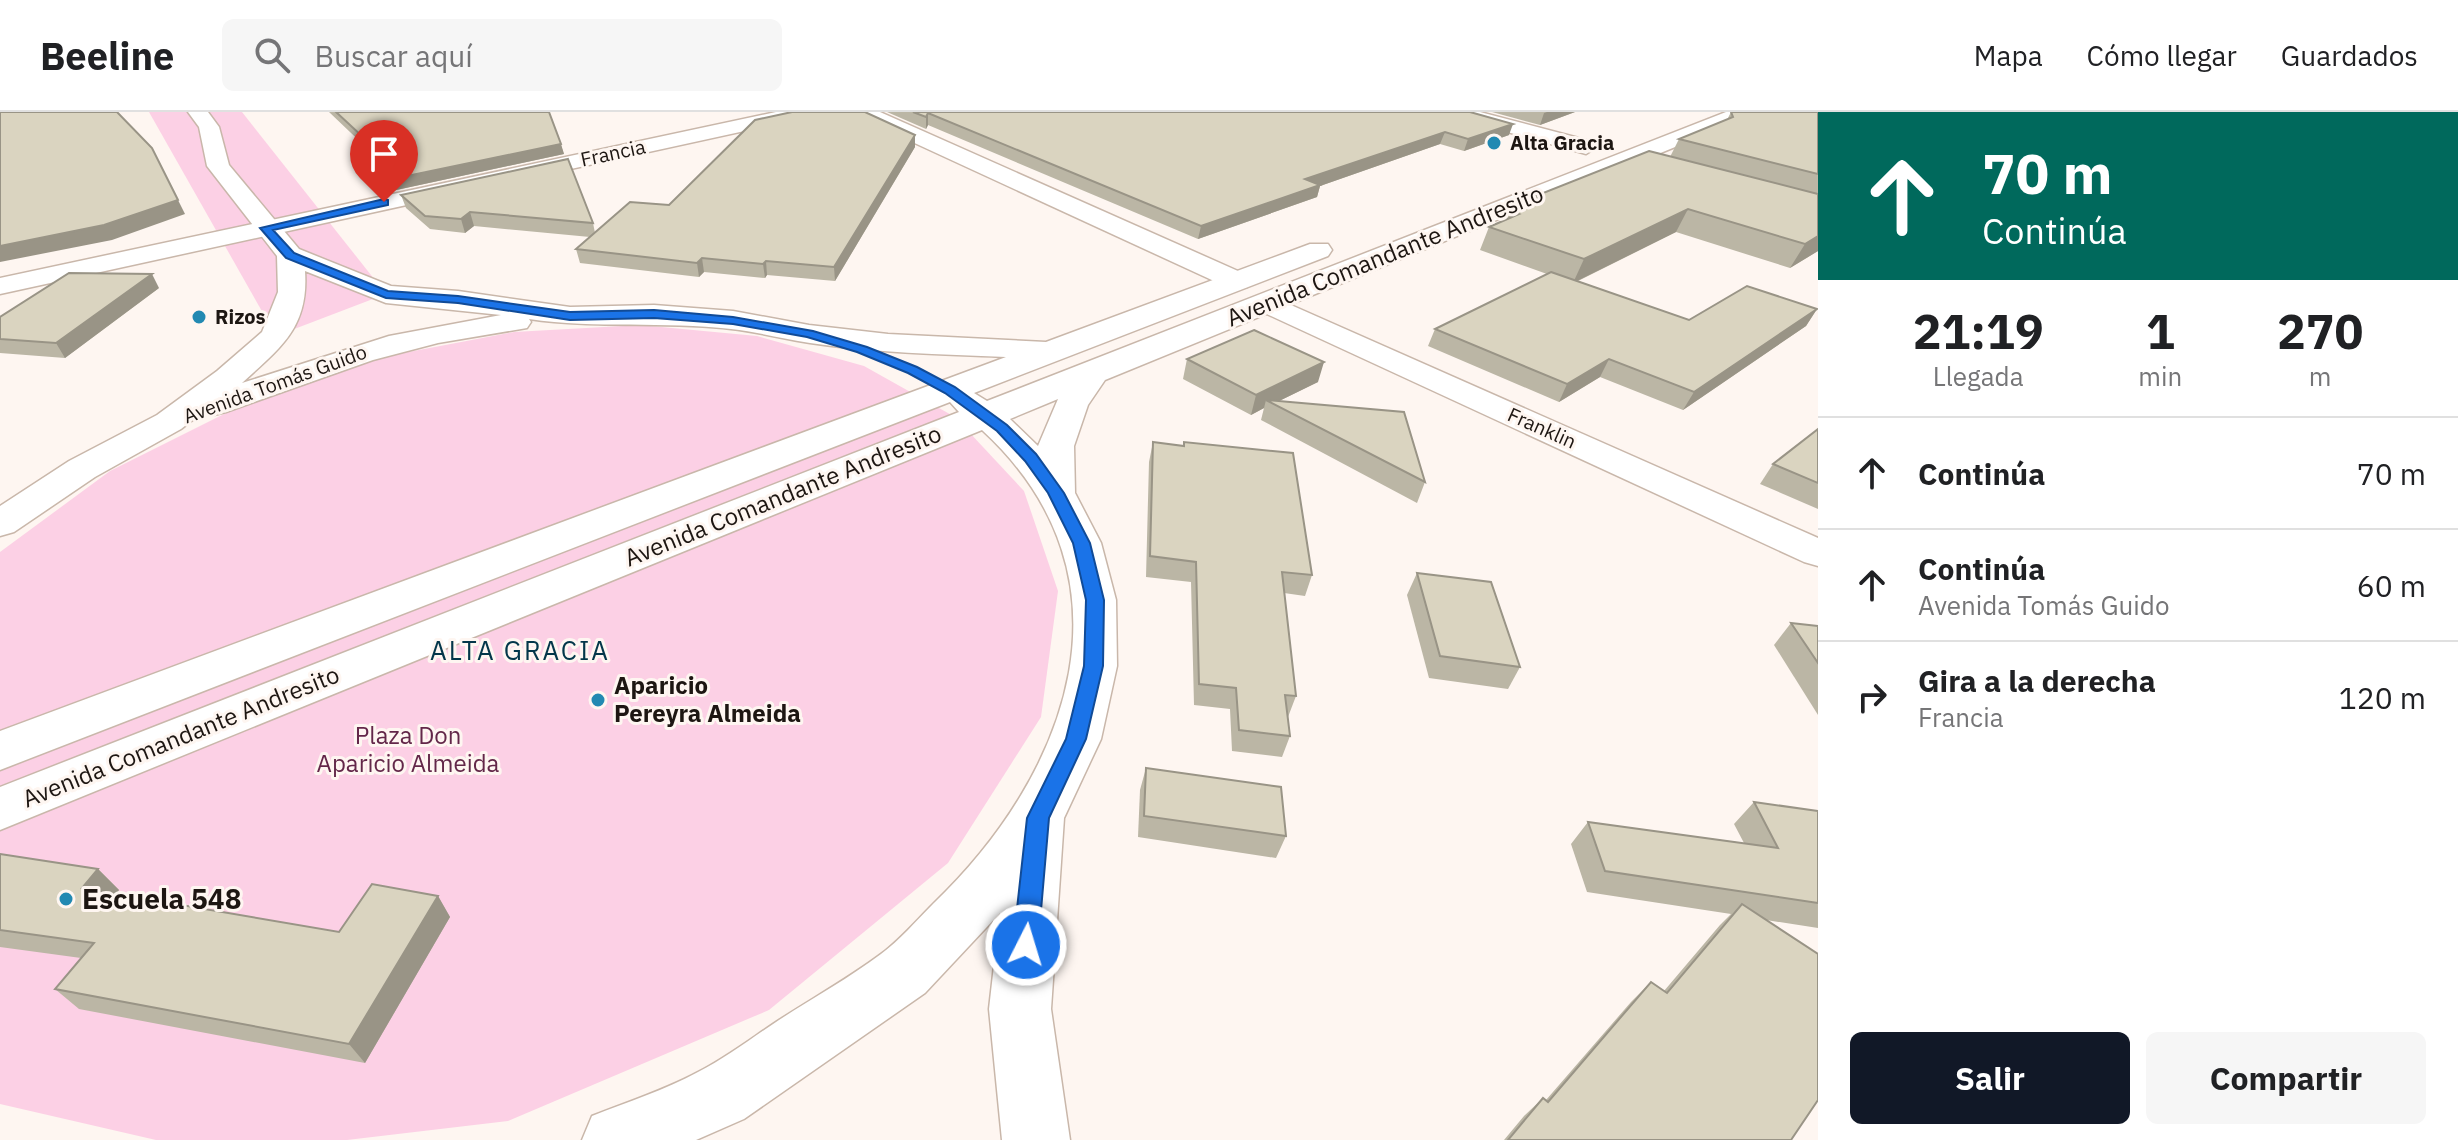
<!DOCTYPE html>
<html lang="es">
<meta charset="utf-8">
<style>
body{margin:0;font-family:"IBM Plex Sans",sans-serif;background:#f6f6f6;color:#202124;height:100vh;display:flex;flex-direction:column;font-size:30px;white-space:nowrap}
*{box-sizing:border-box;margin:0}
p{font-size:26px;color:#757577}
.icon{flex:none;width:44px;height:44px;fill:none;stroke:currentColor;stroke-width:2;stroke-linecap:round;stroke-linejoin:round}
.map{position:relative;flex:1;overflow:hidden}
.side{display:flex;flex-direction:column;background:#fff;width:640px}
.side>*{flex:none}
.top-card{background:#00695c;color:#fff;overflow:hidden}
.pin{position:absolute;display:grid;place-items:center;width:68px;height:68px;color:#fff;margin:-82px -34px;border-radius:50% 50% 50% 0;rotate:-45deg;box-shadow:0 0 8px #0007}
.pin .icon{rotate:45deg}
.me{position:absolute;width:88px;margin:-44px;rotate:5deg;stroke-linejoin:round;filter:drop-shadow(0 0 6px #0008)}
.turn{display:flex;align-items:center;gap:28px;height:168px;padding:0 32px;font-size:36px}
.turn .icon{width:104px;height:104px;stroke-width:2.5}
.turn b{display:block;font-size:56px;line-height:68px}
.eta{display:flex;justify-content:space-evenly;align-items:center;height:136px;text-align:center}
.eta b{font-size:48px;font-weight:700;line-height:56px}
.action{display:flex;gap:16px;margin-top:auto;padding:16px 32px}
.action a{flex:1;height:92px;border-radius:12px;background:#111827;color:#fff;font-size:32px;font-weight:700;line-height:92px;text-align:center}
.action a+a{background:#f6f6f6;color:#202124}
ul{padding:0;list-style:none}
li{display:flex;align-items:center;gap:24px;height:112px;padding:0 32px;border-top:2px solid #e0e0e0}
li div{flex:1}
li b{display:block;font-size:30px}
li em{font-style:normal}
header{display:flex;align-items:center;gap:48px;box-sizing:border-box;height:112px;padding:0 40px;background:#fff;border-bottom:2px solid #e0e0e0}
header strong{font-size:38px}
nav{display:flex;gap:44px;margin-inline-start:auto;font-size:28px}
.search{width:560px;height:72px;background:#f6f6f6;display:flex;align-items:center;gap:20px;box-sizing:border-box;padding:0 28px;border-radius:12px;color:#757577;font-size:30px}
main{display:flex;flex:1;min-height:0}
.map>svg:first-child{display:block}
.green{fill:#fcd0e5}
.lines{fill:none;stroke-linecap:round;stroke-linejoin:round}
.minor-casing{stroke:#c9b7aa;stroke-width:3}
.secondary-casing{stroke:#c9b7aa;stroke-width:3}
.minor{fill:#fff;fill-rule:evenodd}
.secondary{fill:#fff;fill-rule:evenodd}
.wall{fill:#bbb6a5}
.shaded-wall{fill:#999486}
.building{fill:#dad4c0;stroke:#999486;stroke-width:2}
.route{fill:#1a73e8;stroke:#114b97;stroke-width:2}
.poi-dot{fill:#2289b2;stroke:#fef6f1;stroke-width:3}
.labels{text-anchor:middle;stroke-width:6;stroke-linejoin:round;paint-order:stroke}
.far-poi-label{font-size:20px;font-weight:bold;fill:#1d1612;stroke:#fef6f1;text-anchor:start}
.far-street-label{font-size:20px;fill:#1d1612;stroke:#fef6f1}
.street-label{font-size:24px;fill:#1d1612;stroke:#fef6f1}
.poi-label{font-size:24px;font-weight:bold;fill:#1d1612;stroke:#fef6f1;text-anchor:start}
.park-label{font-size:24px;fill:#632749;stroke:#fef6f1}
.neighbourhood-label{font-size:26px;letter-spacing:2px;fill:#03364a;stroke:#fef6f1}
.near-poi-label{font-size:28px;font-weight:bold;fill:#1d1612;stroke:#fef6f1;text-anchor:start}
</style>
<header>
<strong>Beeline</strong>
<div class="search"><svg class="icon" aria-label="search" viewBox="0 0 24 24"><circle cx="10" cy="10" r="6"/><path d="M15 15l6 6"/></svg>Buscar aquí</div>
<nav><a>Mapa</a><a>Cómo llegar</a><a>Guardados</a></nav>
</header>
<main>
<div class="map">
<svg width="1818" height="1028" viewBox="0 0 1818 1028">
<rect width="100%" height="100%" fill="#fef6f1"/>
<g class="green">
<path d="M149 0H242L386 182 276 224Z"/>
<path d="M640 213 757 224 864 254 955 305 1024 379 1058 479 1041 605 948 751 769 898 508 1009 347 1028H156L0 992V440L110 359 246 291 382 245 514 220Z"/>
</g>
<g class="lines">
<defs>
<g id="minor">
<path d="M776 0H814L804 6 0 182V166Z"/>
<path d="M853 0H880L1247 163 1251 169 1247 175 1237 177 1227 175 856 4Z"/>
<path d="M1447 0H1480L1594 30 1597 35 1586 42 1450 4Z"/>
<path d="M1266 182 1818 426V454L1804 450 1256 197 1252 191 1256 185Z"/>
</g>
<path id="secondary" d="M188 0H208L219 15 229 53 299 137 391 174 458 179 570 195 654 193 733 199 809 213 888 222 1046 230 1310 132H1328L1332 138 1328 144 974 281 987 289 1726 0H1754L1751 4 1105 268 1088 293 1074 334 1075 381 1101 431 1116 488 1117 554 1101 627 1064 706 1051 897 1070 1028H1002L989 897 1000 801 925 881 744 1007 696 1028H582L592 1004C627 990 665 978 698 960 726 946 753 925 779 908 813 886 849 866 881 842 900 828 916 809 933 792 1070 661 1142 465 982 318L0 718V675L959 300 950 290 0 658V619L1006 245C940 242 875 241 810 231 784 227 758 220 731 217 664 209 596 217 529 207L531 210 527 216 438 231 373 248 226 300 214 303 203 300 181 317 95 365 14 420 0 424V394L69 349 157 303 217 259 262 220 278 180 277 144 207 54 199 15ZM305 159 386 191 501 203 389 224 242 271C280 236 309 216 305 159ZM1058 287 1038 334 1010 307Z"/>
</defs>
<use href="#minor" class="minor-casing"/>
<use href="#secondary" class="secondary-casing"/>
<use href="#minor" class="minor"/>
<use href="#secondary" class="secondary"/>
</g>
<g class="wall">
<path d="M329 0H549L564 42 387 80 359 55 355 44 372 41Z"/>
<path d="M887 0H1470L1509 23 1464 39 1440 32 1320 74 1317 85 1198 127 928 13 926 17Z"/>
<path d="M1492 0H1575L1540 13Z"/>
<path d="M1731 0H1818V139L1790 156 1676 120 1578 169 1689 208 1817 197 1806 214 1683 298 1600 265 1559 290 1428 234 1435 217 1547 162 1480 138 1489 115 1505 108 1509 98 1532 89 1533 85 1670 45 1679 27 1727 8Z"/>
<path d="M915 23V35L835 169 767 163 765 166 704 160 699 165 580 151 576 137 590 125 474 114 465 121 430 117 406 96 401 83 593 111 595 121 669 93Z"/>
<path d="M159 176 65 246 0 241V205Z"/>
<path d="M1187 247 1318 270 1279 289 1425 370 1417 391 1261 308 1264 296 1251 303 1183 267Z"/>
<path d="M1818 317V397L1760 372 1773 352Z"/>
<path d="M1153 330 1183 334 1184 330 1312 463 1305 484 1284 481 1296 584 1288 605 1290 624 1282 645 1232 639 1230 597 1194 593 1191 470 1146 465 1149 350Z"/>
<path d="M1417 461 1520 555 1508 577 1429 566 1407 483Z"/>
<path d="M1791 511 1818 514V603L1774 533Z"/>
<path d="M1146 656 1286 724 1276 746 1138 725 1140 678Z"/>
<path d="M1754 690 1818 699V816L1766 808 1791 1028H1504L1524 1004 1543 986 1546 988 1631 890 1651 870 1664 879 1720 813 1731 802 1587 780 1571 732 1588 710 1744 731 1734 712Z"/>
<path d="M0 742 98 757 119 778 116 782 339 820 438 784 450 805 365 951 79 897 55 877 81 846 0 835Z"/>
</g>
<g class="shaded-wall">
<path d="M1547 0H1575L1540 13 1544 1Z"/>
<path d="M928 1V13L926 17V5Z"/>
<path d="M1513 12 1509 23 1464 39 1468 27Z"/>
<path d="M1445 20 1440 32 1320 74 1317 85 1198 127 1201 114 1305 67Z"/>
<path d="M915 23V35L835 169 834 155Z"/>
<path d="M561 32 564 42 387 80 383 69Z"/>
<path d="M178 88 185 102 112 128 0 150V134Z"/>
<path d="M1688 97 1676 120 1573 171 1584 147Z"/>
<path d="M470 100 474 114 465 121 461 107Z"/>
<path d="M1818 124V139L1790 156 1805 132Z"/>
<path d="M702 146 704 160 699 165 697 151Z"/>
<path d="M766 149 767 163 765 166 763 152Z"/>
<path d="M152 162 159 176 65 246 56 231Z"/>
<path d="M1817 197 1806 214 1683 298 1694 280Z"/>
<path d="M1609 247 1600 265 1559 290 1567 272Z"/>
<path d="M1324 250 1318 270 1273 292 1266 288 1264 296 1251 303 1256 283Z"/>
<path d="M98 757 119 778 103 798 82 776Z"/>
<path d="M438 784 450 805 365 951 349 932Z"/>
</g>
<g class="building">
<path d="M0 0H117L152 36 178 88 104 113 0 134Z"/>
<path d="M336 0H549L561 32 383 69 355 44 378 39Z"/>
<path d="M792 0H865L915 23 834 155 766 149 763 152 702 146 697 151 576 137 630 90 669 93 755 8Z"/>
<path d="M913 0H1470L1513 12 1468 27 1445 20 1305 67 1320 73 1201 114 928 1 926 5Z"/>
<path d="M1731 0H1818V62L1679 27 1733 5Z"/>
<path d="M1649 39 1818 82V124L1805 132 1688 97 1584 147 1489 115 1519 102 1509 98 1537 86 1533 85Z"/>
<path d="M568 47 593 111 470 100 461 107 425 104 401 83Z"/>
<path d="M1551 160 1689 208 1747 174 1817 197 1694 280 1609 247 1567 272 1435 217Z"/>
<path d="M69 161 152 162 56 231 0 227V205Z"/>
<path d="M1254 218 1324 250 1256 283 1187 247Z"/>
<path d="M1266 288 1404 300 1425 370Z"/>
<path d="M1818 317V371L1773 352Z"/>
<path d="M1153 330 1184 334V330L1293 341 1312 463 1282 460 1296 584 1285 583 1290 624 1239 618 1236 576 1199 572 1196 450 1150 444Z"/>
<path d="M1417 461 1491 470 1520 555 1440 544Z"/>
<path d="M1791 511 1818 514V551Z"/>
<path d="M1146 656 1281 675 1286 724 1144 704Z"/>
<path d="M1754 690 1818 699V791L1605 759 1588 710 1778 736Z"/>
<path d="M0 742 98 757 82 776 339 820 372 772 438 784 349 932 55 877 94 831 0 818Z"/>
<path d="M1742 792 1818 842V988L1791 1028H1508L1543 986 1548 990 1651 870 1667 881Z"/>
</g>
<path class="route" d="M384 87 388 88V93L273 118 294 141 388 179 458 184 570 200 654 198 733 205 813 219 867 235 917 255 955 275 1007 313 1036 342 1064 381 1090 431 1104 488 1103 554 1086 627 1049 706 1038 833 1034 841 1026 844 1017 841 1013 833 1027 706 1066 627 1084 554 1086 488 1073 431 1048 381 1025 349 997 319 945 281 908 261 857 240 807 225 733 212 654 206 570 208 458 191 386 186 286 146 260 116Z"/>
<g class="poi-dot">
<circle cx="1494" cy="31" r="8"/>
<circle cx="199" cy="205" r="8"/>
<circle cx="598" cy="588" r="8"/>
<circle cx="66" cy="787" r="8"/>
</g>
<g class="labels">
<g class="far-poi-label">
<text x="1510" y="38">Alta Gracia</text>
<text x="215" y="212">Rizos</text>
</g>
<g class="far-street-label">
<text transform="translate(613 41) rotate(-12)" y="7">Francia</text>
<text transform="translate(275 272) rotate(-20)" y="7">Avenida Tomás Guido</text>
<text transform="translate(1542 316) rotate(24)" y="7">Franklin</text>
</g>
<g class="street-label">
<text transform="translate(1385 144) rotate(-22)" y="8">Avenida Comandante Andresito</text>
<text transform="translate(783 384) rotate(-22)" y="8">Avenida Comandante Andresito</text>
<text transform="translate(181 625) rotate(-22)" y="8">Avenida Comandante Andresito</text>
</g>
<g class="poi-label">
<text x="614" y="582">Aparicio<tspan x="614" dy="28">Pereyra Almeida</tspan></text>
</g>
<g class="park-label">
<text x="408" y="632">Plaza Don<tspan x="408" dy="28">Aparicio Almeida</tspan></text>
</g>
<g class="neighbourhood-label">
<text x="520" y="548">ALTA GRACIA</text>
</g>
<g class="near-poi-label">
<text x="82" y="797">Escuela 548</text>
</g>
</g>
</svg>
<div class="pin" style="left:384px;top:90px;background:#d93025"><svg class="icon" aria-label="arrive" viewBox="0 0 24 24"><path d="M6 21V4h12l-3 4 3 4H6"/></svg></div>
<svg class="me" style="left:1026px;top:833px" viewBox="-20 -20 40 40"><circle r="17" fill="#1a73e8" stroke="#fff" stroke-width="3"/><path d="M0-11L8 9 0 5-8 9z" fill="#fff"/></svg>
</div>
<section class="side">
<div class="top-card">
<div class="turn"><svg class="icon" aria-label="ahead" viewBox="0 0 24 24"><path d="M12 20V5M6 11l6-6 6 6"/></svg><div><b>70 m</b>Continúa</div></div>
</div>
<div class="eta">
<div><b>21:19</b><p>Llegada</p></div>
<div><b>1</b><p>min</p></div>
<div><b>270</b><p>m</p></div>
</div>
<ul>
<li><svg class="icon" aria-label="ahead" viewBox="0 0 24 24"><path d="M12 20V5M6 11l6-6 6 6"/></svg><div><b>Continúa</b></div><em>70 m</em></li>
<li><svg class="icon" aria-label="ahead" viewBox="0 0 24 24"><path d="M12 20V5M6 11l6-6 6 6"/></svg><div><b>Continúa</b><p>Avenida Tomás Guido</p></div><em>60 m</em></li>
<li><svg class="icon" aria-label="right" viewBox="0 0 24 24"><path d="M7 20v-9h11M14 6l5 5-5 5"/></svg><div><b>Gira a la derecha</b><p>Francia</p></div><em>120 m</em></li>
</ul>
<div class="action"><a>Salir</a><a>Compartir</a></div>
</section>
</main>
